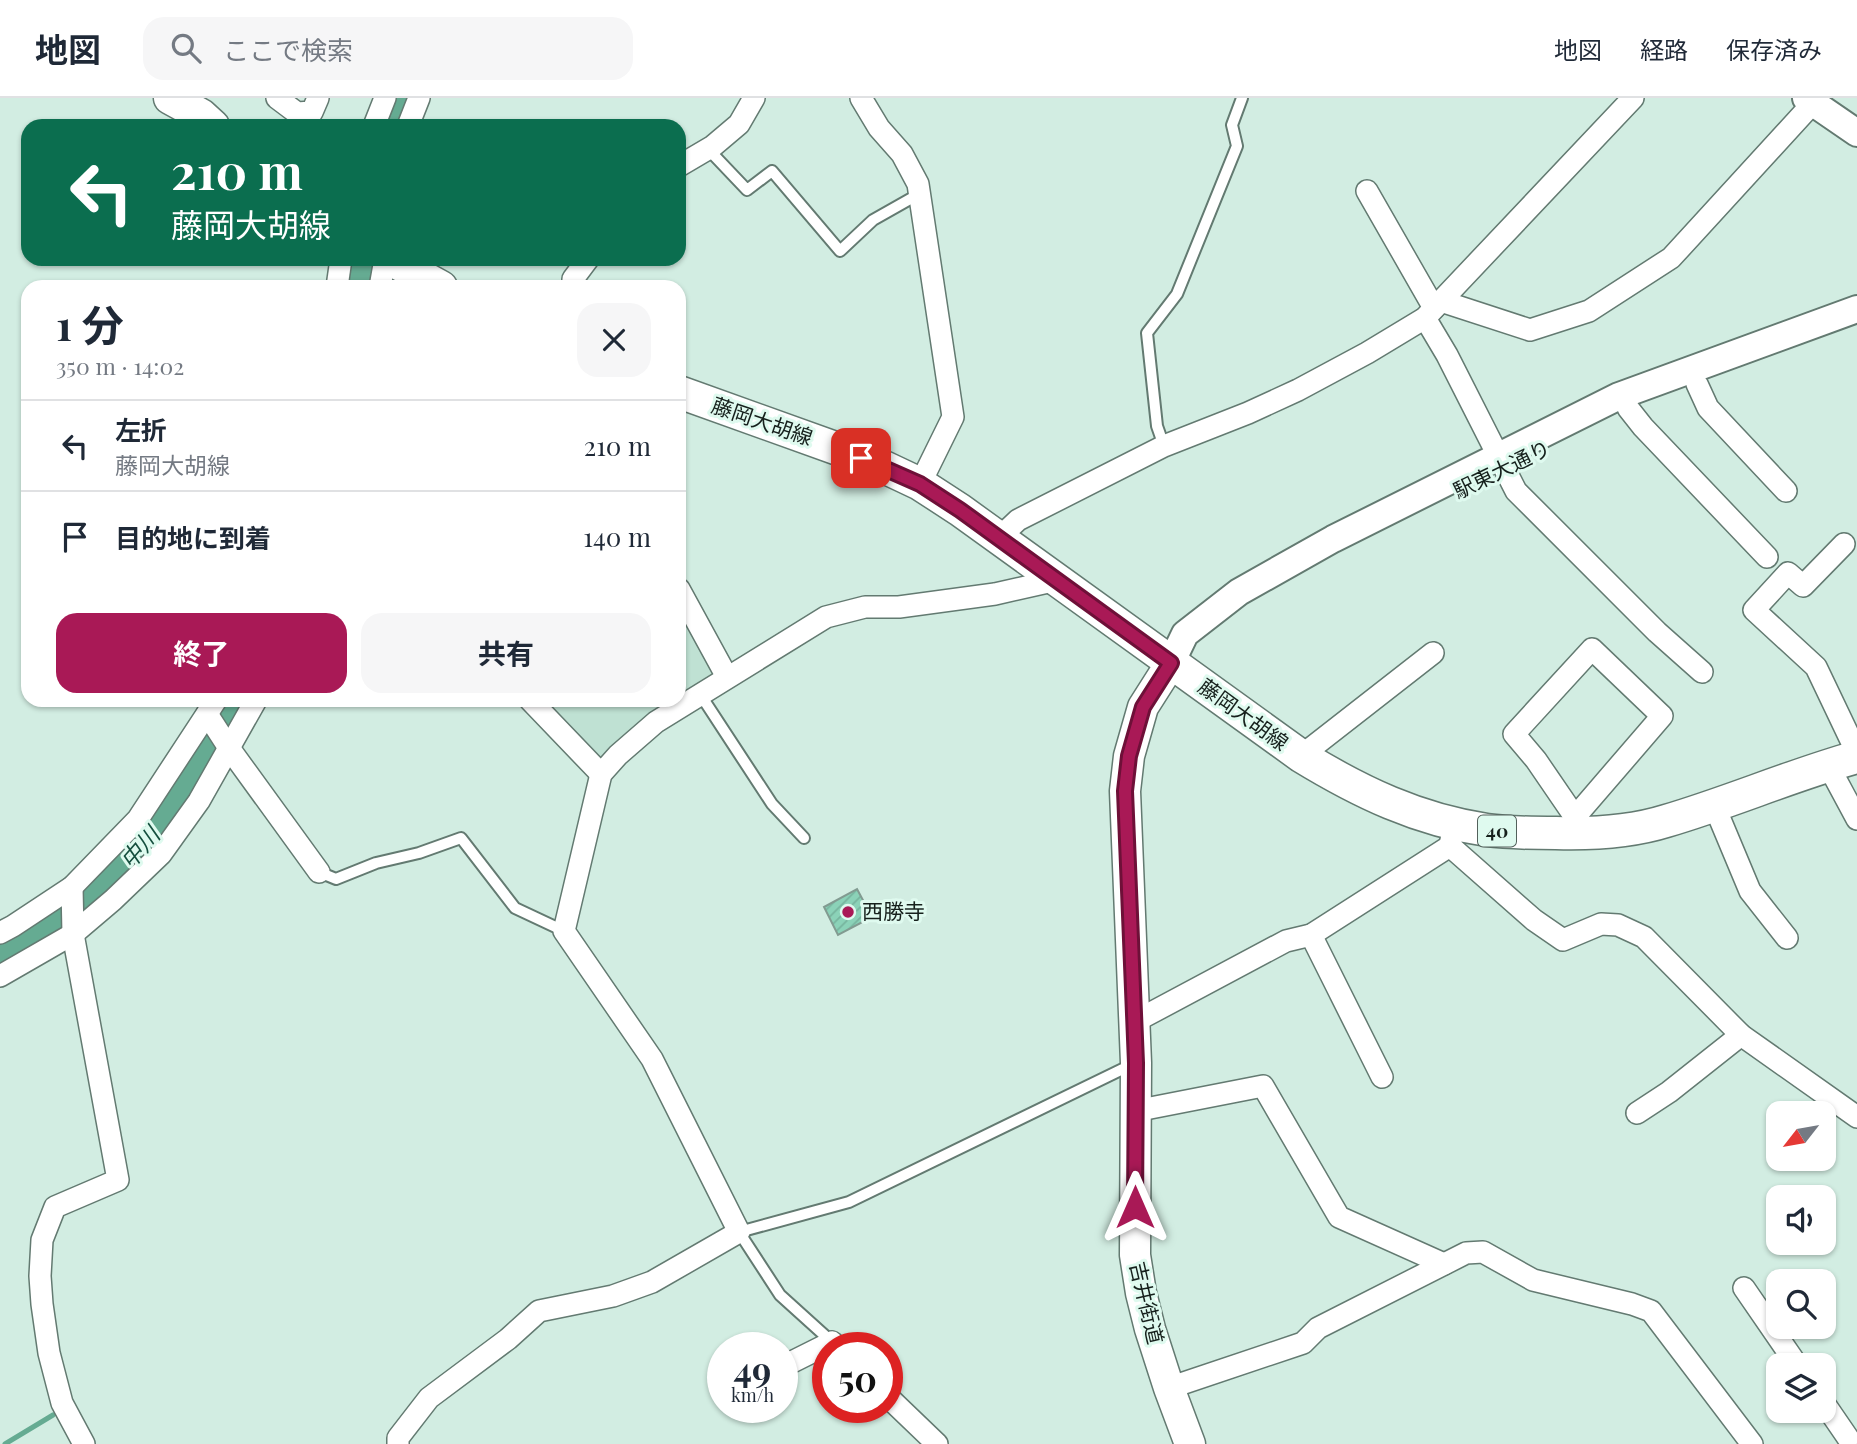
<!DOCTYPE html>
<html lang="ja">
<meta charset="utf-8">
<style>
body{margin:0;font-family:"Playfair Display","Noto Sans JP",serif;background:#f6f6f7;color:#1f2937;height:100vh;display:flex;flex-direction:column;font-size:26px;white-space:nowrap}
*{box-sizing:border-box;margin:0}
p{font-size:23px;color:#747a83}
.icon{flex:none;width:38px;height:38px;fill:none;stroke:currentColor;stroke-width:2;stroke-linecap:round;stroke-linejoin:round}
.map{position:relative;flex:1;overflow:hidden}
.details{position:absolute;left:21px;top:182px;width:665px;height:427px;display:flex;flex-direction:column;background:#fff;border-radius:21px;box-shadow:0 2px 5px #0004}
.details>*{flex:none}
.guide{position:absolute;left:21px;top:21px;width:665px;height:147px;border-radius:21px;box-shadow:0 2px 5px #0004;background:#0b6e4f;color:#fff;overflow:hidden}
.needle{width:46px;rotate:239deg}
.buttons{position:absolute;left:1766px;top:1003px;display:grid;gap:14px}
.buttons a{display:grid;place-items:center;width:70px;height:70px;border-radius:14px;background:#fff;box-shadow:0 2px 5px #0004;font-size:35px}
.speed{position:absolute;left:707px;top:1234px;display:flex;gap:14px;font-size:35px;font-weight:700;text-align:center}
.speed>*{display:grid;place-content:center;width:91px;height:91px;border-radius:50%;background:#fff;box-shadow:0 2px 5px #0004;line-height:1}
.speed small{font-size:18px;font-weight:400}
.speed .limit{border:10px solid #d22;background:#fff;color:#111}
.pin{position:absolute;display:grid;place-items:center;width:60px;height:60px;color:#fff;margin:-30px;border-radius:14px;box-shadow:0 4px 10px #0006}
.me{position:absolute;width:77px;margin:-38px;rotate:0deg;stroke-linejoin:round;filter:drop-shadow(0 0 5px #0008)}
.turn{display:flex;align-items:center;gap:24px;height:147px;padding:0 35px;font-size:32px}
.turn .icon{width:91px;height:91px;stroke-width:2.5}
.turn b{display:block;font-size:49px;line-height:60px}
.round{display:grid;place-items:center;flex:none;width:74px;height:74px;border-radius:21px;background:#f6f6f7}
.head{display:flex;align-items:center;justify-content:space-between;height:119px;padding:0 35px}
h1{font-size:42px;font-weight:700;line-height:52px}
.button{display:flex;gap:14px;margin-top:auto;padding:14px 35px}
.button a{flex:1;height:80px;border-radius:21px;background:#a91956;color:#fff;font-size:28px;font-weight:700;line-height:80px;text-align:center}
.button a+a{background:#f6f6f7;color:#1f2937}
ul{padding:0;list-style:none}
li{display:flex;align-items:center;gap:21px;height:91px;padding:0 35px;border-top:2px solid #e0e1e3}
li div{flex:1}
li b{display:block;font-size:26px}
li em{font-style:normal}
header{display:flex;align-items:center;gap:42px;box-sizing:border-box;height:98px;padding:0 35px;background:#fff;border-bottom:2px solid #e0e1e3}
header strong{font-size:33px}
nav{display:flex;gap:38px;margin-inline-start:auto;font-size:24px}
.search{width:490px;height:63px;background:#f6f6f7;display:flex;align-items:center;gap:18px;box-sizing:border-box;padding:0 24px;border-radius:21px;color:#747a83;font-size:26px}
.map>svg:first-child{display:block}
.built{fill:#bfe1d3}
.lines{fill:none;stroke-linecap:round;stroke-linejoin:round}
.stream{stroke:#65ab92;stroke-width:5}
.river{stroke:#65ab92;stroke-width:32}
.building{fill:url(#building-hatch);stroke:#829b91;stroke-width:2}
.service-casing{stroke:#637a71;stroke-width:14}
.minor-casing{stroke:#637a71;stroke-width:24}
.tertiary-casing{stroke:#637a71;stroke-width:30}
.secondary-casing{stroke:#637a71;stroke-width:33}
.primary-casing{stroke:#637a71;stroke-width:35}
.service{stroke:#fff;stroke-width:10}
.minor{stroke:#fff;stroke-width:21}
.tertiary{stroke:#fff;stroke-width:26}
.secondary{stroke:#fff;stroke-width:30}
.primary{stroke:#fff;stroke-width:32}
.route-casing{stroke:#6e1038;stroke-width:18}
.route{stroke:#a91956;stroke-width:12}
.poi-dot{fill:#a91956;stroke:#dffaef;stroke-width:2.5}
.labels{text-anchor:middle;stroke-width:6;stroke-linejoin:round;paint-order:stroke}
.shield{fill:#dffaef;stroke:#52615b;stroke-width:2}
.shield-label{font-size:19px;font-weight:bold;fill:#16201c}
.street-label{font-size:21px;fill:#16201c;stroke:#dffaef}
.poi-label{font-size:21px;fill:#16201c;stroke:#dffaef;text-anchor:start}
.water-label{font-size:23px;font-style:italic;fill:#154f3e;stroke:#dffaef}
</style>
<header>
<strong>地図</strong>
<div class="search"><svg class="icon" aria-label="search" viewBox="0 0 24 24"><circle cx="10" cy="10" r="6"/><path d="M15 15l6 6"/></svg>ここで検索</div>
<nav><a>地図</a><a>経路</a><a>保存済み</a></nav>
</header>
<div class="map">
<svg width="1857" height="1346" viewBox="0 0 1857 1346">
<defs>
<pattern id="building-hatch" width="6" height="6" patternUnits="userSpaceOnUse" patternTransform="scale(1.75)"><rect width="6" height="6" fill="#8bd2b8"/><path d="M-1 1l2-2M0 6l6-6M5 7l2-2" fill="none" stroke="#77b49e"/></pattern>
</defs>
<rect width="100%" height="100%" fill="#d2ede2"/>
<g class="built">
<path d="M679 505 720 575 679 599Z"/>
<path d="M539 602H675L599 666Z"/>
</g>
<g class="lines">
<path class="stream" d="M5 1346 53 1317"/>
<g class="river">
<path d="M389 28 400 0"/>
<path d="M357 189 362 161"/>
<path d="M0 856 94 800 144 749 183 696 237 602"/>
</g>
</g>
<path class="building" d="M857 791 872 819 838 837 824 809Z"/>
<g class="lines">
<defs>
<g id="service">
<path d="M708 51 747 92 772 73 840 153 873 122 919 96"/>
<path d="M1164 348 1157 328 1147 235 1177 196 1237 48 1232 27 1242 0"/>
<path d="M700 596 772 706 804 740"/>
<path d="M319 774 336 781 376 765 419 755 461 740 515 810 564 833"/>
<path d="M832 1244 780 1197 739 1134 849 1104 1133 966"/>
</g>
<g id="minor">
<path d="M277 0 297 15 312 14 318 0"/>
<path d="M861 0 879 30 902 56 918 86 953 319 920 386"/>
<path d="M374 28 385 0"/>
<path d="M408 28 419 0"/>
<path d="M679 68 713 48 739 26 754 0"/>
<path d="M1367 93 1434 210"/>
<path d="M337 189 341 161"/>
<path d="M380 189 385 161"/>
<path d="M573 189V181L588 161"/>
<path d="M1441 203 1530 232 1589 213 1671 160 1813 5"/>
<path d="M1425 220 1447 257 1516 393 1657 534 1702 574"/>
<path d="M1697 286 1708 310 1786 393"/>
<path d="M1628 310 1643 329 1767 459"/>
<path d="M999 440 1018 422 1164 348 1248 315 1298 292 1367 255 1425 220 1633 0"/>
<path d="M1844 446 1803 488 1788 475 1754 512 1816 569 1857 655"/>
<path d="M679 491 727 579"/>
<path d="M530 602 601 676"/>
<path d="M207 616 229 650 319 774"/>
<path d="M1301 658 1433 555"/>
<path d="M1828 667 1857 721"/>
<path d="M1714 707 1750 793 1787 840"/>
<path d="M1454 725 1450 748 1534 822 1563 842 1601 826 1618 827 1644 839 1741 937 1857 1019"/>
<path d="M1566 735 1575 719 1662 618 1592 551 1514 636 1536 662 1575 719"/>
<path d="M72 789 73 836 118 1082 55 1109 42 1142 40 1178 42 1206 49 1255 62 1305 84 1346"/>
<path d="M0 835 13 828 72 789 138 721 216 602"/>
<path d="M1311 837 1382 979"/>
<path d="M0 878 73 836 113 802 161 756 199 703 256 602"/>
<path d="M1134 924 1286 843 1311 837 1450 748"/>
<path d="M1135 1013 1263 988 1339 1119 1444 1166"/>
<path d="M1637 1015 1669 994 1741 937"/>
<path d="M1744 1190 1797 1267"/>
<path d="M782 1269 832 1244 838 1250"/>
<path d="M1169 1290 1303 1245 1318 1230 1466 1155 1483 1154 1533 1182 1632 1206 1651 1213 1752 1346"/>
<path d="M887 1298 937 1346"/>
<path d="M1824 1305 1848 1340"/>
<path d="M398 1346V1340L429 1300 508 1241 539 1213 613 1198 652 1184 739 1134 652 961 564 833 601 676 618 657 656 624 826 519 865 509H899L995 496 1057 482"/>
</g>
<g id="tertiary">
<path d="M1806 0 1857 35"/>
<path d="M1171 565 1185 536 1239 494 1333 441 1619 298 1857 211"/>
</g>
<path id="secondary" d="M1171 565 1143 609 1129 658 1125 693 1136 965 1135 1157 1141 1195 1150 1231 1169 1290 1190 1346"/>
<g id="primary">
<path d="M170 0 201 17 213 28"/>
<path d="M390 161 441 189"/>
<path d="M679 294 838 351 884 369 920 386 960 412 1301 658C1360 694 1418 722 1487 732 1509 735 1533 735 1556 735 1592 736 1631 734 1666 723 1731 704 1792 677 1857 659"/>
</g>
</defs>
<use href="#service" class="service-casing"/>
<use href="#minor" class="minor-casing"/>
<use href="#tertiary" class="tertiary-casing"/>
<use href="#secondary" class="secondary-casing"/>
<use href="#primary" class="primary-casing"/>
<use href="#service" class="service"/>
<use href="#minor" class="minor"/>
<use href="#tertiary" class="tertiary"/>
<use href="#secondary" class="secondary"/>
<use href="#primary" class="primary"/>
</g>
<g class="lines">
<defs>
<path id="route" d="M861 360 920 386 960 412 1171 565 1143 609 1129 658 1125 693 1136 965 1135 1109"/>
</defs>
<use href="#route" class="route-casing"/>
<use href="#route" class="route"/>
</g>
<circle class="poi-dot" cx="848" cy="814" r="7"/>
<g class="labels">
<rect class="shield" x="1478" y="717.5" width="38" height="31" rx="5"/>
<g class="shield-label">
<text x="1497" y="740">40</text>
</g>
<g class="street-label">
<text transform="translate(762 324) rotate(19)" y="7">藤岡大胡線</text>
<text transform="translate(1502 372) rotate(-26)" y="7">駅東大通り</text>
<text transform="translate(1243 617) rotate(36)" y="7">藤岡大胡線</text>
<text transform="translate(1146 1205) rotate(77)" y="7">吉井街道</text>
</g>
<g class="poi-label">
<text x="862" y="821">西勝寺</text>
</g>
<g class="water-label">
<text transform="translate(140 750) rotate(-49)" y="8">中川</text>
</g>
</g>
</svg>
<div class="buttons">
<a><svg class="needle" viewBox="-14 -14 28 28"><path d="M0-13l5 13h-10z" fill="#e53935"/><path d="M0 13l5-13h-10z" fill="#747a83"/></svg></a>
<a><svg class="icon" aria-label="sound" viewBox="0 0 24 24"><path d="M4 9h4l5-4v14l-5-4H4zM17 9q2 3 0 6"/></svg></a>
<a><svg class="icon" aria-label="search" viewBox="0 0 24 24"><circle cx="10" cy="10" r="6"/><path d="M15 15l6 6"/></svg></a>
<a><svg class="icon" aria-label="layers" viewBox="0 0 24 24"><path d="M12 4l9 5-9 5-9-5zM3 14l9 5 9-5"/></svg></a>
</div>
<div class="speed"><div>49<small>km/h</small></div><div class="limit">50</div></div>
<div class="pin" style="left:861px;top:360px;background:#d93025"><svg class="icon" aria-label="arrive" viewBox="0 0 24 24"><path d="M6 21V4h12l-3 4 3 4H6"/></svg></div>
<svg class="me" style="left:1135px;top:1109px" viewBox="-20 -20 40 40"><path d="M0-17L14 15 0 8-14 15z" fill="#a91956" stroke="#fff" stroke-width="4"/></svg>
<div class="guide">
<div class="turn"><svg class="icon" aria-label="left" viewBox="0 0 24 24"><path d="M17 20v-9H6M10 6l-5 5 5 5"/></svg><div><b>210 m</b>藤岡大胡線</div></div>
</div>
<section class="details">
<div class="head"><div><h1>1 分</h1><p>350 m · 14:02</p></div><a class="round"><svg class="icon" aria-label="close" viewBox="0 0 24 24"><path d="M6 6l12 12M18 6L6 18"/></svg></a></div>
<ul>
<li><svg class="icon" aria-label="left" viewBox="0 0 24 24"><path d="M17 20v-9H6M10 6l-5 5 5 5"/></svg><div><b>左折</b><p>藤岡大胡線</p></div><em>210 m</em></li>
<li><svg class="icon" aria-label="arrive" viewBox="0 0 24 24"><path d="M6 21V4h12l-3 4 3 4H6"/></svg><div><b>目的地に到着</b></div><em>140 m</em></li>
</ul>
<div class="button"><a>終了</a><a>共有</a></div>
</section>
</div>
